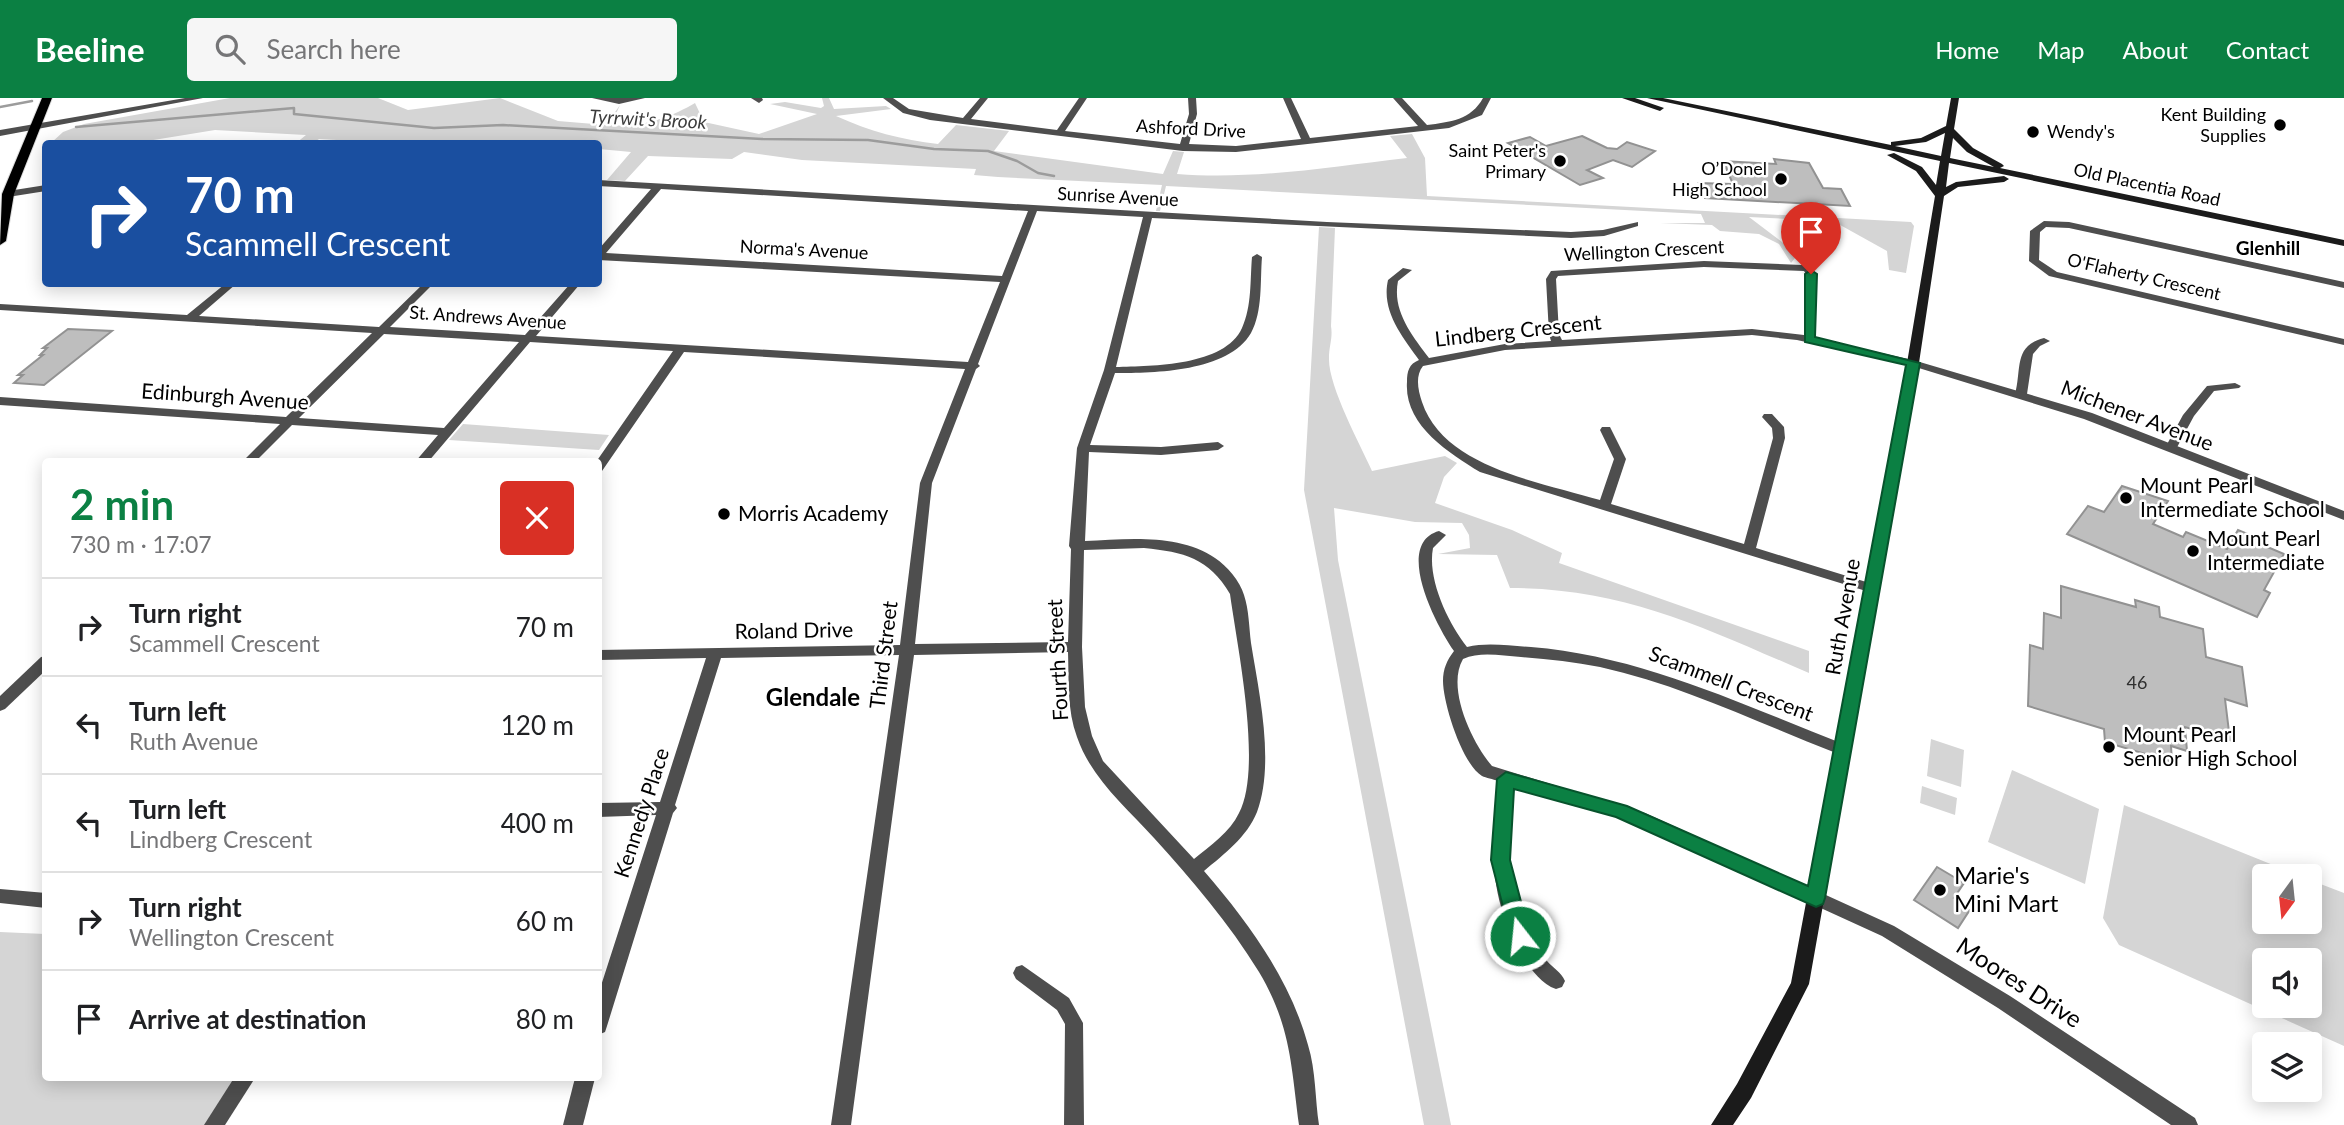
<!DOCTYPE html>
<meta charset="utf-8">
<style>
body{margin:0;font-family:Lato,sans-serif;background:#f6f6f6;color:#202124;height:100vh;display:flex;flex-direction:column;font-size:26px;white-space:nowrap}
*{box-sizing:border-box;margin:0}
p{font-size:23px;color:#757577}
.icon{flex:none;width:38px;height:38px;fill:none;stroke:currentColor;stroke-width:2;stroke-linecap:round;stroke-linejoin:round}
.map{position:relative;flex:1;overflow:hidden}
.side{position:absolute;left:42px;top:360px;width:560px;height:623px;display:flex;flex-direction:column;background:#fff;border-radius:7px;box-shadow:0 4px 18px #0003}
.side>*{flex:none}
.top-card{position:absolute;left:42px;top:42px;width:560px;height:147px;border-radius:7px;box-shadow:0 4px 18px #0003;background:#1a4fa0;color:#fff;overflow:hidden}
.needle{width:46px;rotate:195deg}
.fabs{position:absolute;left:2252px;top:766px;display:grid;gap:14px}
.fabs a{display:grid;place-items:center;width:70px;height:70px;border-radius:7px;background:#fff;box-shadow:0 4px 18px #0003;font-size:35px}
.pin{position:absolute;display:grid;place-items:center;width:60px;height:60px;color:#fff;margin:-72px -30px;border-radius:50% 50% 50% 0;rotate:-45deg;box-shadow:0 0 7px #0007}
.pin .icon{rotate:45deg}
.me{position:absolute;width:77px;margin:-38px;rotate:344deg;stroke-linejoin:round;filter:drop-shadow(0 0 5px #0008)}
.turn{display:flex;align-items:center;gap:24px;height:147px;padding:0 28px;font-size:32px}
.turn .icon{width:91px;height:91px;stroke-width:2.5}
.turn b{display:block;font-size:49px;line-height:60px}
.round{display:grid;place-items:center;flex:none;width:74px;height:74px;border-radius:7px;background:#f6f6f6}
.overview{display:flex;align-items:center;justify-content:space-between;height:119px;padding:0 28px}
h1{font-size:42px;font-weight:700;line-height:52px;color:#0b8043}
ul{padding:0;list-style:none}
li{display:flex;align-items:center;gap:21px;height:98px;padding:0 28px;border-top:2px solid #e0e0e0}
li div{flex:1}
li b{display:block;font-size:26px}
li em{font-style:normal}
header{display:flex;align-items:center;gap:42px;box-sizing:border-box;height:98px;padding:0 35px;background:#0b8043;color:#fff}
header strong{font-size:33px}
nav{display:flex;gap:38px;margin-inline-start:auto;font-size:24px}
.search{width:490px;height:63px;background:#f6f6f6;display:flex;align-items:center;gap:18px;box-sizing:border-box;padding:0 24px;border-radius:7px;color:#757577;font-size:26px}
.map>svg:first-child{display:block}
.green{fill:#d5d5d5;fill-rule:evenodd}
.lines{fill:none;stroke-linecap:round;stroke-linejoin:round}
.stream{stroke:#9c9c9c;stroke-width:2.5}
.building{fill:#bebebe;stroke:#929292;stroke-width:2}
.primary-casing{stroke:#dbdbdb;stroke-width:2}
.minor{fill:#4e4e4e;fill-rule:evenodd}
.tertiary{fill:#4e4e4e;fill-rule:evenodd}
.secondary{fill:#1b1b1b;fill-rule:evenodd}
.primary{fill:#000;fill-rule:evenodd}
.route{fill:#0b8043;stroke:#07532c;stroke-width:2}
.poi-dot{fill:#000;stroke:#fff;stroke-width:2.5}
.labels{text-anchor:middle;stroke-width:5;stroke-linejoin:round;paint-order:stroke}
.far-poi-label{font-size:18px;fill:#000;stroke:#fff;text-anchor:end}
.far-street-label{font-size:18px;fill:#000;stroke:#fff}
.number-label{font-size:18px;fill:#303030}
.far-water-label{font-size:19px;font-style:italic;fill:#3d3d3d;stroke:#fff}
.far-neighbourhood-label{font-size:19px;font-weight:bold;fill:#000;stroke:#fff}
.street-label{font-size:21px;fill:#000;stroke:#fff}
.poi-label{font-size:21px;fill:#000;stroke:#fff;text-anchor:start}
.quarter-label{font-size:24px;font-weight:bold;fill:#000;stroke:#fff}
.near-poi-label{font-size:24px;fill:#000;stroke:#fff;text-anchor:start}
.near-street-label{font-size:24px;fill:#000;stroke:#fff}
</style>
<header>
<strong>Beeline</strong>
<div class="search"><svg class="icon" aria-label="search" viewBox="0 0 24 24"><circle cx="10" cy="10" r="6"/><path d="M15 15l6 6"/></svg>Search here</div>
<nav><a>Home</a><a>Map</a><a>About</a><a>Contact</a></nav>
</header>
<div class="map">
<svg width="2344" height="1027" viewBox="0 0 2344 1027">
<rect width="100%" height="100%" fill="#fff"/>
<g class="green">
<path d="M230 0H378L408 12 500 0 558 23 606 27 620 7 611 27C637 31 672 19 695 5L704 24 759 36 817 16 770 6 785 4 821 10 824 8 822 0H829L834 11 886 8 891 11 836 18C869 33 902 42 938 46L956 27 1009 33 994 53 1163 76 1173 53 1184 54 1177 76C1254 82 1330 69 1407 60L1390 38 1412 36 1425 60 1427 98 1911 124 1914 128 1906 175 1889 172 1887 153 1833 123 1749 119 1790 150 1795 160 1791 165 1779 146 1759 136 1720 133 1712 127 1660 125H1705L1701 116 1166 88 1160 113H1156L1162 87 998 79 974 77 976 71 802 62 744 54 732 61 648 58 625 83 607 82 631 54 599 51 598 46H407L319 41 313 45 295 46 306 37 215 32 135 45H51L63 34 84 26Z"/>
<path d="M1319 129 1335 130 1331 228C1333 240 1329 248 1329 260 1328 288 1360 346 1372 373L1445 358 1457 365 1444 379 1435 405 1512 432 1562 455 1559 465 1809 553V575C1706 531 1625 490 1510 490L1497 457 1438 456 1470 450 1469 437 1462 425 1415 424 1334 410 1338 462 1451 1027H1424L1304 392Z"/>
<path d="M463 326 609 337 599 352 449 342Z"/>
<path d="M1931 641 1964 652 1961 689 1927 678Z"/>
<path d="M2012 672 2099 711 2085 786 1988 744Z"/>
<path d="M1922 688 1957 700 1955 717 1920 705Z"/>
<path d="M2124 707 2303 779H2264V824H2310V782L2344 795V948L2119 847 2103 820ZM2264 863H2310V908H2264Z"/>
<path d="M0 834 45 836 46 980H238L205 1027H0Z"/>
</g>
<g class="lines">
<g class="stream">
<path d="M0 9 32 3"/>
<path d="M76 29 294 10V16L434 30 503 27 762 41 868 42 934 51 988 53 1017 63 1038 75 1054 78"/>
</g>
</g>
<g class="building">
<path d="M1582 38 1607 50 1617 51 1627 44 1655 53 1632 69 1613 62 1587 72 1603 80 1580 87 1508 45 1530 39 1546 48Z"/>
<path d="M1774 61 1809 65 1823 90 1841 91 1850 108 1705 100 1699 85 1733 86 1723 63 1776 66Z"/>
<path d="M68 231 112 233 44 287 14 285 23 277H18L43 257H40L47 250H43Z"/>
<path d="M2122 388 2168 403 2153 426 2183 439 2186 434 2227 451 2238 432 2267 444 2265 448 2284 456 2264 492 2270 495 2257 519 2067 436 2088 408 2104 414Z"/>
<path d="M2061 488 2136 509 2135 502 2159 509 2160 519 2203 531 2206 559 2242 569 2247 608 2225 601 2230 642 2185 629 2187 653 2171 648 2172 664 2105 644 2104 631 2028 608 2030 547 2043 551 2044 515 2061 520Z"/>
<path d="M1937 769 1964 785 1954 800 1971 810 1958 830 1914 802Z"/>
</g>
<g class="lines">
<defs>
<path id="primary" d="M42 0H52L14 96 6 143 0 147 2 96Z"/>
</defs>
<use href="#primary" class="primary-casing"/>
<g class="minor">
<path d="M592 0H645L619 6Z"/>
<path d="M751 0H762L763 2 759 5Z"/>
<path d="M883 0H893L909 11 963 20 980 0H988L971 21 1057 32 1079 0H1087L1065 33 1180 46 1189 16 1188 0H1196L1197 16 1189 46 1236 48 1301 41 1283 0H1291L1310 40 1418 28 1393 0H1402L1427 27C1450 24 1471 22 1483 0H1491L1482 17 1449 30 1236 54 1183 53 930 22 903 15Z"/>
<path d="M598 82 1327 124 1571 134 1603 132 1638 124V128L1604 138 1571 140 1152 120 1116 269C1152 268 1225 268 1242 230 1252 208 1250 182 1252 159L1257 156 1262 159C1260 183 1263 213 1251 235 1228 274 1155 275 1115 275L1090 347 1161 349 1218 344 1224 348 1218 352 1161 357 1089 354 1085 443C1126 441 1179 435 1215 460 1227 468 1240 483 1244 497 1249 512 1249 529 1251 545 1259 595 1275 665 1257 714 1247 739 1224 756 1204 773 1248 824 1290 881 1308 947 1316 973 1315 1001 1319 1027H1299C1291 967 1291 928 1259 874 1229 825 1192 782 1154 740 1125 708 1091 680 1077 639 1067 612 1069 583 1068 554L914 557 851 1027H831L899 557 721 560 675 707 677 710 673 715 607 928 605 934 598 937V897L656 717 598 719V705L660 704 706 560 598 562V552L900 547 920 385 965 271 684 254 602 373 598 374V364H596L673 253 530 244 428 364H415L438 337 292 327 255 364H242L280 326 0 307V299L286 319 372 235 0 212V206L187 217 225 186H236L199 218 379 229 423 186H433L390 229 525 237 570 186H580L536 238 968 264 1000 184 598 162V152L651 91 598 88ZM661 91 1028 113 1002 178 606 155ZM1037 113 1143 119 1104 272 1077 350 1069 448 1071 451 1068 544 915 546 932 385 976 271 980 268 978 266ZM384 236 519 244 444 330 299 320ZM1144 450C1184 454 1209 460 1230 496 1237 548 1263 670 1239 715 1230 734 1210 748 1194 761L1103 663 1092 638 1085 609 1082 549 1084 452Z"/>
<path d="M46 87V93L8 99 3 96 8 93Z"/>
<path d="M2044 123 2069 124 2344 184V190L2069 130 2046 129 2040 134 2039 162 2057 174 2344 241V247L2049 178 2029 163 2030 133Z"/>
<path d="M1806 150 1811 153 1812 170 1816 176 1815 240 1917 263V267L1913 268 1797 242 1752 237 1505 252 1423 268C1415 278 1418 292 1422 304 1444 370 1541 384 1600 402L1614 361 1600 332 1602 329H1610L1626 361 1611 406 1744 446 1773 340 1772 330 1762 319 1764 316H1772L1784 329 1785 340 1756 450 1876 487 1878 490 1876 493H1866L1480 374C1448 354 1404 327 1407 284 1407 273 1409 266 1419 262 1402 238 1381 213 1388 182L1403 170 1412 172 1398 183C1392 213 1412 237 1429 260L1505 246 1551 243 1549 236 1546 181 1551 173 1704 163 1802 167 1801 153ZM1704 169 1804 173 1806 176 1804 237 1752 231 1562 242 1559 236 1556 181 1558 178Z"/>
<path d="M2044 240 2050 243 2040 248 2033 256 2027 296 2025 298H2017L2015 296C2022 271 2013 248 2044 240Z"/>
<path d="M2235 285 2241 288 2239 290 2214 293 2194 318 2175 353H2167L2165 350 2183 317 2207 288Z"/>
<path d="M1439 433 1446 437 1433 450C1427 481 1448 525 1467 549 1488 544 1510 548 1531 549 1642 558 1743 607 1846 647L1849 651 1846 655 1841 657 1836 655C1758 625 1682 587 1600 569 1574 564 1548 561 1521 559 1502 558 1481 553 1463 561 1446 590 1472 645 1492 668L1645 715 1894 828 2010 898 2195 1020 2198 1027H2171L1998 910 1882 838 1634 725 1513 687C1507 737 1504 790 1529 836 1534 846 1540 855 1547 863 1553 870 1561 874 1565 883L1562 889 1556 891C1541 886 1530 870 1522 857 1489 802 1489 745 1498 683 1493 681 1486 680 1482 678 1462 666 1443 605 1443 583 1443 571 1447 562 1454 553 1437 529 1393 446 1439 433Z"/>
<path d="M46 558V572L5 611 0 613V598L41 559Z"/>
<path d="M0 791 46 795V810L0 805Z"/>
<path d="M1022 867 1069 900 1083 925 1084 1027H1064L1065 926 1057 912 1016 881 1013 875 1016 869Z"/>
<path d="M234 980H255L225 1027H204Z"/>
<path d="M575 980H595L583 1027H563Z"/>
</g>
<g class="tertiary">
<path d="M185 0H203L0 38V32Z"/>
<path d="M1913 262 2092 315 2344 413V422L2084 321 1909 267 1907 265Z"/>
</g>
<g class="secondary">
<path d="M1622 0H1635L1664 10 1660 13Z"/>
<path d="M1647 0H1663L1891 47V44L1921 40 1946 28 1951 0H1959L1954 31 1973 50 2002 66 2004 68 2000 70 2344 142V148L1949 65 1946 89 1956 84 2004 78 2009 81 2004 84 1958 89 1944 98 1919 265 1809 886 1751 1000 1733 1027H1711L1737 986 1791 885 1907 265 1935 98 1916 73 1887 57 1894 55 1922 69 1936 87 1940 63ZM1945 35 1941 58 1895 48 1926 44ZM1953 40 1967 54 1994 69 1950 60Z"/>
</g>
<use href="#primary" class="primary"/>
</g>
<path class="route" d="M1811 172 1817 176 1815 239 1920 265 1825 800 1823 806 1816 809 1616 719 1514 691 1510 762 1530 838 1527 844 1520 847 1512 844 1491 762 1497 681 1506 674 1627 708 1808 788 1906 267 1805 244V176Z"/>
<g class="poi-dot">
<circle cx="2280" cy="27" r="7"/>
<circle cx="2033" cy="34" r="7"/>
<circle cx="1560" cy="63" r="7"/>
<circle cx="1781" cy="81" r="7"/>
<circle cx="2126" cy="400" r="7"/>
<circle cx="724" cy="416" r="7"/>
<circle cx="2193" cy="453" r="7"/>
<circle cx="2109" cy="649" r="7"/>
<circle cx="1940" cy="792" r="7"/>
</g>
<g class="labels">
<g class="far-poi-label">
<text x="2266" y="23">Kent Building<tspan x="2266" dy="21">Supplies</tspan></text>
<text x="2047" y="40" text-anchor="start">Wendy's</text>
<text x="1546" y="59">Saint Peter's<tspan x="1546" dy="21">Primary</tspan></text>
<text x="1767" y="77">O’Donel<tspan x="1767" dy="21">High School</tspan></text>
</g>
<g class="far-street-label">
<text transform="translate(1191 31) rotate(3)" y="6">Ashford Drive</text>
<text transform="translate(2147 87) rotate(12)" y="6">Old Placentia Road</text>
<text transform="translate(1118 99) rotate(3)" y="6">Sunrise Avenue</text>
<text transform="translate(804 152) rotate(3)" y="6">Norma's Avenue</text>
<text transform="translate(1644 153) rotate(-3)" y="6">Wellington Crescent</text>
<text transform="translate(2144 179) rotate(13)" y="6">O'Flaherty Crescent</text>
<text transform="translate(488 220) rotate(4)" y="6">St. Andrews Avenue</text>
</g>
<g class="number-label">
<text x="2137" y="591">46</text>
</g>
<g class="far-water-label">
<text transform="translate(648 21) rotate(3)" y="7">Tyrrwit's Brook</text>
</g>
<g class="far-neighbourhood-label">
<text x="2268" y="157">Glenhill</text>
</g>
<g class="street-label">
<text transform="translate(1518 233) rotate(-6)" y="7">Lindberg Crescent</text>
<text transform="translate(225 299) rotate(4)" y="7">Edinburgh Avenue</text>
<text transform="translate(2137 318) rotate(21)" y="7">Michener Avenue</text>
<text transform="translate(1843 519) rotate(-80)" y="7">Ruth Avenue</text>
<text transform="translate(794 533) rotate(-1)" y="7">Roland Drive</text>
<text transform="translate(884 557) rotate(-83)" y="7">Third Street</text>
<text transform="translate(1058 562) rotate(-93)" y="7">Fourth Street</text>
<text transform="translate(1731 586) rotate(21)" y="7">Scammell Crescent</text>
<text transform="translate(642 715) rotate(-72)" y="7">Kennedy Place</text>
</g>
<g class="poi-label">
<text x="2140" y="395">Mount Pearl<tspan x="2140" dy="24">Intermediate School</tspan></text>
<text x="738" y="423">Morris Academy</text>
<text x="2207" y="448">Mount Pearl<tspan x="2207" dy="24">Intermediate</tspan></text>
<text x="2123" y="644">Mount Pearl<tspan x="2123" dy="24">Senior High School</tspan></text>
</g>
<g class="quarter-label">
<text x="813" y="608">Glendale</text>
</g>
<g class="near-poi-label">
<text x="1954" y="786">Marie's<tspan x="1954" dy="28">Mini Mart</tspan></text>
</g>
<g class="near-street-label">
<text transform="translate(2019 885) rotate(33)" y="8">Moores Drive</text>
</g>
</g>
</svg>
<div class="fabs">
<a><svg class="needle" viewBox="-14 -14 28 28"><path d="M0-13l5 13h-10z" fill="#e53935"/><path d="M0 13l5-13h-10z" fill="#757577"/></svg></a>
<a><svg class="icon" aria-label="sound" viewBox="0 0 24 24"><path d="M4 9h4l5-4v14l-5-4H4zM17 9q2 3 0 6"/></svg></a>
<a><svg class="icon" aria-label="layers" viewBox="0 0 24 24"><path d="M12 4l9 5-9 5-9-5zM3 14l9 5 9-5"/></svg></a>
</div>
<div class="pin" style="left:1811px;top:176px;background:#d93025"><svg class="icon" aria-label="arrive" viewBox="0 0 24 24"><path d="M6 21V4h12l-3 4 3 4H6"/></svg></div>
<svg class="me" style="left:1520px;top:838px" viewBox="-20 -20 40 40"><circle r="17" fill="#0b8043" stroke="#fff" stroke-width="3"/><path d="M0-11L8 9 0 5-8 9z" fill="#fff"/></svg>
<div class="top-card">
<div class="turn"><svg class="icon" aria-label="right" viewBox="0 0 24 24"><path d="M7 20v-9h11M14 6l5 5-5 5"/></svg><div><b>70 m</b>Scammell Crescent</div></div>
</div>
<section class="side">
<div class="overview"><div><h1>2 min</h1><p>730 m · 17:07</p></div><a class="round" style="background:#d93025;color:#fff"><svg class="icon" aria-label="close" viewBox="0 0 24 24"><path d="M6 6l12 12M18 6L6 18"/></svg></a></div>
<ul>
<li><svg class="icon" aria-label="right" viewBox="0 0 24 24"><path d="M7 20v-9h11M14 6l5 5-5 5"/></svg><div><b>Turn right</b><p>Scammell Crescent</p></div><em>70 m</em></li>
<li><svg class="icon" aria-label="left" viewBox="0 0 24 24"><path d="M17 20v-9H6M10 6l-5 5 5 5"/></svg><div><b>Turn left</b><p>Ruth Avenue</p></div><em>120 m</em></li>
<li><svg class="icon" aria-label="left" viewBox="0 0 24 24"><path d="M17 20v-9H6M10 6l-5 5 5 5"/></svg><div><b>Turn left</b><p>Lindberg Crescent</p></div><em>400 m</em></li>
<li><svg class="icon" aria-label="right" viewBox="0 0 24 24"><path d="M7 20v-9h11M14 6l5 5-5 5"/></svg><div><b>Turn right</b><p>Wellington Crescent</p></div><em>60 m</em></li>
<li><svg class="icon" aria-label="arrive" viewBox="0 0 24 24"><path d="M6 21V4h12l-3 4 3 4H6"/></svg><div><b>Arrive at destination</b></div><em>80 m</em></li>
</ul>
</section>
</div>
